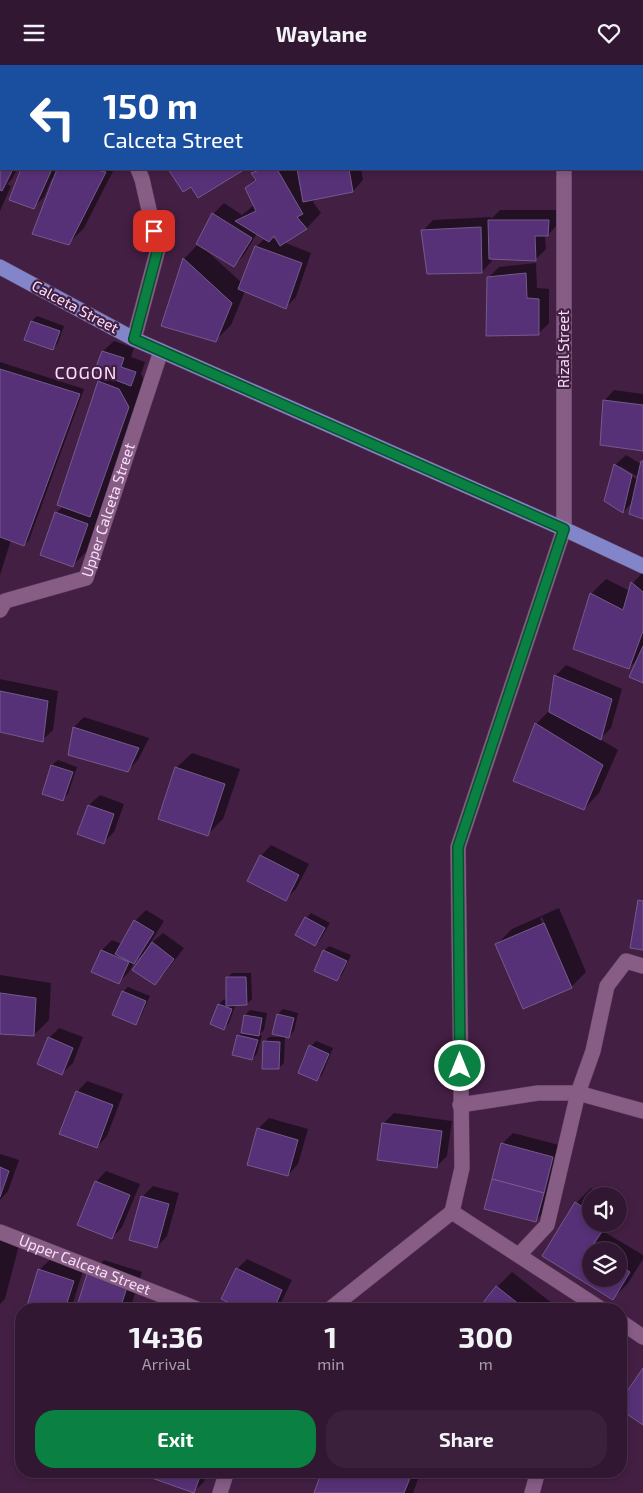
<!DOCTYPE html>
<style>
body{margin:0;font-family:"Exo 2",sans-serif;background:#3a203b;color:#f1f3f6;height:100vh;display:flex;flex-direction:column;font-size:19px;white-space:nowrap}
*{box-sizing:border-box;margin:0}
p{font-size:16px;color:#a89fac}
.icon{flex:none;width:28px;height:28px;fill:none;stroke:currentColor;stroke-width:2;stroke-linecap:round;stroke-linejoin:round}
.map{position:relative;flex:1;overflow:hidden}
.side{position:absolute;left:15px;top:1238px;width:612px;height:175px;display:flex;flex-direction:column;background:#321733;border-radius:20px;box-shadow:0 2px 8px #0003,0 0 0 1px #4d364e}
.side>*{flex:none}
.hud{position:absolute;left:0px;top:0px;width:644px;height:105px;box-shadow:0 2px 8px #0003,0 0 0 1px #4d364e;background:#1a4fa0;color:#fff;overflow:hidden}
.controls{position:absolute;left:582px;top:1122px;display:grid;gap:10px}
.controls a{display:grid;place-items:center;width:45px;height:45px;border-radius:50%;background:#321733;box-shadow:0 2px 8px #0003,0 0 0 1px #4d364e;font-size:25px}
.pin{position:absolute;display:grid;place-items:center;width:42px;height:42px;color:#fff;margin:-21px;border-radius:10px;box-shadow:0 2px 8px #0006}
.me{position:absolute;width:55px;margin:-28px;rotate:0deg;stroke-linejoin:round;filter:drop-shadow(0 0 4px #0008)}
.turn{display:flex;align-items:center;gap:18px;height:105px;padding:0 20px;font-size:22px}
.turn .icon{width:65px;height:65px;stroke-width:2.5}
.turn b{display:block;font-size:35px;line-height:42px}
.eta{display:flex;justify-content:space-evenly;align-items:center;height:85px;text-align:center}
.eta b{font-size:30px;font-weight:700;line-height:35px}
.primary-button{display:flex;gap:10px;margin-top:auto;padding:10px 20px}
.primary-button a{flex:1;height:58px;border-radius:20px;background:#0b8043;color:#fff;font-size:20px;font-weight:700;line-height:58px;text-align:center}
.primary-button a+a{background:#3a203b;color:#f1f3f6}
header{display:flex;justify-content:space-between;align-items:center;height:65px;padding:0 20px;background:#321733;font-size:22px;font-weight:700}
.map>svg:first-child{display:block}
.shadow{fill:#0007;fill-rule:evenodd}
.building{fill:#573177;stroke:#735b8b}
.lines{fill:none;stroke-linecap:round;stroke-linejoin:round}
.minor-casing{stroke:#5f3e5f;stroke-width:16}
.major-casing{stroke:#5f3e5f;stroke-width:16}
.minor{stroke:#875d86;stroke-width:15}
.major{stroke:#8285c9;stroke-width:15}
.route-casing{stroke:#07532c;stroke-width:12}
.route{stroke:#0b8043;stroke-width:9}
.labels{text-anchor:middle;stroke-width:4.5;stroke-linejoin:round;paint-order:stroke}
.street-label{font-size:15px;fill:#f8e0f7;stroke:#431f44}
.quarter-label{font-size:18px;letter-spacing:1px;fill:#f8e0f7;stroke:#431f44}
</style>
<header><svg class="icon" aria-label="menu" viewBox="0 0 24 24"><path d="M4 6h16M4 12h16M4 18h16"/></svg>Waylane<svg class="icon" aria-label="heart" viewBox="0 0 24 24"><path d="M12 20l-8-8c-3-5 5-10 8-4 3-6 11-1 8 4z"/></svg></header>
<div class="map">
<svg width="643" height="1428" viewBox="0 0 643 1428">
<rect width="100%" height="100%" fill="#431f44"/>
<g class="shadow">
<path d="M212 0H268L211 1Z"/>
<path d="M635 0H643V91L642 1H635Z"/>
<path d="M0 65 1 104H17L12 114 7 119 11 121 0 146Z"/>
<path d="M23 104H114L84 163 69 178 54 114 52 113 44 132 34 142 11 135Z"/>
<path d="M170 104H242L191 121 183 126Z"/>
<path d="M257 104H361L363 115 353 126 317 133 313 137 321 148 306 164 283 177 311 188 296 232 286 242 245 226 231 260 215 276 163 260 184 194 198 179 213 149 224 138 242 150 254 140 246 123 256 113 253 108ZM257 168 265 173 256 182 242 218 207 186 234 201 244 190ZM275 169 278 175 271 173Z"/>
<path d="M500 145H559L558 159 548 170H545L546 184 535 195 492 193V196L482 207 423 166 433 155 491 152V154Z"/>
<path d="M536 198 537 223 549 224V258L539 268 489 212 499 202Z"/>
<path d="M37 251 64 261 58 278 53 284 26 274 32 256Z"/>
<path d="M114 276 134 283 131 292 145 297 141 309 148 322 109 431 102 438 106 440 92 481 73 500 56 448 63 441 99 316 105 310 96 307 103 286Z"/>
<path d="M0 297 84 324 29 475 24 480 11 475 0 510Z"/>
<path d="M614 325 643 329V385L604 336Z"/>
<path d="M626 390 641 399 643 395V453L633 437 623 447 615 400ZM620 401 638 412 637 414 620 404Z"/>
<path d="M643 507V617L640 592 629 603 591 529 606 514 630 526 633 518Z"/>
<path d="M566 600 622 624 611 663 600 674 618 685 599 728 584 744 536 659 551 644 556 610Z"/>
<path d="M0 614 58 626 53 665 42 675 0 666Z"/>
<path d="M84 652 149 673 138 695 127 706 74 662Z"/>
<path d="M192 688 240 704 223 754 208 769 176 703Z"/>
<path d="M58 695 77 702 68 729 63 734 43 728 52 700Z"/>
<path d="M100 730 124 739 114 767 104 777 79 768 89 740Z"/>
<path d="M271 780 309 799 296 824 286 834 261 791Z"/>
<path d="M559 843 586 907 571 922 497 879 512 864ZM542 852 570 917H568L540 853Z"/>
<path d="M146 845 164 856 149 880 163 868 184 883 165 908 155 919 142 890 134 898 129 907 118 918 92 906 102 885 112 875 122 879 135 856Z"/>
<path d="M311 848 330 858 320 875 315 880 306 853Z"/>
<path d="M329 881 351 890 342 910 337 915 324 886Z"/>
<path d="M232 908H251L252 934 247 939H236L229 958 224 963 219 939 224 934 227 936V913Z"/>
<path d="M0 910 51 918 49 955 34 970 0 968Z"/>
<path d="M128 922 150 931 140 953 135 958 123 927Z"/>
<path d="M283 944 298 948 294 966 289 972 278 949Z"/>
<path d="M250 945 267 948 264 965 259 970H262L257 989 252 994 238 971 242 967 245 950Z"/>
<path d="M59 963 83 972 73 998 62 1008 49 973Z"/>
<path d="M269 972H285L284 998 279 1003 264 977Z"/>
<path d="M316 976 333 983 322 1010 317 1015 311 981Z"/>
<path d="M87 1016 123 1029 107 1071 97 1082 77 1027Z"/>
<path d="M394 1048 452 1056 447 1091 436 1102 383 1059Z"/>
<path d="M269 1053 308 1064 298 1099 288 1110 258 1064Z"/>
<path d="M513 1068 563 1081 546 1145 535 1156 502 1079Z"/>
<path d="M0 1089 19 1095 8 1126 0 1135Z"/>
<path d="M106 1106 140 1119 122 1162 112 1173 96 1117Z"/>
<path d="M153 1121 179 1128 167 1171 157 1182 142 1132Z"/>
<path d="M591 1123 605 1131H591V1159H611L606 1168 643 1190V1194L628 1218 613 1233 544 1191 576 1138ZM591 1186H619V1214H591Z"/>
<path d="M0 1175 19 1180 5 1234 0 1239Z"/>
<path d="M247 1194 292 1215 278 1244H245L237 1204Z"/>
<path d="M50 1195 83 1206 71 1244H27L39 1205Z"/>
<path d="M104 1195 142 1207 130 1244H77L88 1210Z"/>
<path d="M512 1207 557 1242 556 1244H480L497 1222Z"/>
<path d="M136 1406H207L204 1417 193 1427Z"/>
<path d="M323 1406H421L413 1428H315Z"/>
</g>
<g class="building">
<path d="M0 80 1 104H13L2 126 0 125Z"/>
<path d="M21 104H52L34 144 9 135Z"/>
<path d="M57 104H93L106 107 69 180 32 169Z"/>
<path d="M168 104H241L242 106 198 133 191 122 183 127Z"/>
<path d="M263 104H277L303 149 297 152 307 164 280 181 274 171 269 177 235 156 256 146 245 123 256 115 251 108Z"/>
<path d="M297 104H349L353 127 303 137Z"/>
<path d="M212 148 252 173 234 202 196 179Z"/>
<path d="M488 155H549L548 171H535L536 196 489 194Z"/>
<path d="M481 162 482 208 427 209 421 165Z"/>
<path d="M255 181 302 198 286 244 238 224Z"/>
<path d="M183 193 232 238 216 277 161 261Z"/>
<path d="M526 208 527 233 539 234V270L486 271 487 212Z"/>
<path d="M31 256 60 266 53 285 24 275Z"/>
<path d="M102 286 124 293 121 302 136 307 131 321 94 307Z"/>
<path d="M0 304 80 329 24 481 0 472Z"/>
<path d="M98 316 119 324 129 342 90 452 57 440Z"/>
<path d="M603 335 643 340V386L600 380Z"/>
<path d="M641 396H643V454L629 449Z"/>
<path d="M614 399 632 410 623 448 604 436Z"/>
<path d="M55 447 88 459 73 502 40 490Z"/>
<path d="M631 517 643 527V566L629 604 573 584 590 528 623 545Z"/>
<path d="M643 581V618L629 612Z"/>
<path d="M554 610 612 634 601 675 549 647Z"/>
<path d="M0 626 48 636 43 677 0 667Z"/>
<path d="M535 658 603 700 584 745 513 716Z"/>
<path d="M73 662 139 683 128 707 68 690Z"/>
<path d="M51 700 73 707 63 736 42 729Z"/>
<path d="M175 702 225 719 208 771 158 754Z"/>
<path d="M88 740 114 749 104 779 77 769Z"/>
<path d="M260 790 299 810 286 836 247 816Z"/>
<path d="M638 835 643 836V885L630 883Z"/>
<path d="M305 852 325 863 315 881 295 870Z"/>
<path d="M134 855 154 867 134 899 115 889Z"/>
<path d="M544 858 572 923 523 944 495 879Z"/>
<path d="M152 877 174 894 155 920 132 905Z"/>
<path d="M101 885 129 897 119 919 91 907Z"/>
<path d="M323 885 347 896 337 916 314 906Z"/>
<path d="M226 912H246L247 940 226 941Z"/>
<path d="M122 926 146 936 136 960 112 950Z"/>
<path d="M0 928 36 933 34 971 0 969Z"/>
<path d="M218 939 232 944 224 965 210 959Z"/>
<path d="M277 949 294 953 289 973 272 969Z"/>
<path d="M244 950 262 953 259 971 241 968Z"/>
<path d="M237 970 258 975 252 995 232 990Z"/>
<path d="M48 972 73 983 62 1010 37 999Z"/>
<path d="M263 976 280 977 279 1004H262Z"/>
<path d="M309 980 329 989 317 1016 298 1008Z"/>
<path d="M76 1026 113 1040 97 1083 59 1069Z"/>
<path d="M382 1058 442 1066 437 1103 377 1095Z"/>
<path d="M257 1063 298 1075 288 1111 247 1100Z"/>
<path d="M501 1078 553 1092 544 1128 492 1114Z"/>
<path d="M0 1102 9 1106 0 1132Z"/>
<path d="M492 1114 544 1128 536 1157 484 1144Z"/>
<path d="M95 1116 130 1130 112 1174 77 1160Z"/>
<path d="M141 1131 169 1139 157 1183 129 1175Z"/>
<path d="M575 1137 591 1147V1159H607L591 1183 596 1186H591V1214H619V1200L630 1207 613 1235 542 1191Z"/>
<path d="M236 1203 282 1225 274 1244H242L221 1234Z"/>
<path d="M38 1204 74 1216 65 1244H26Z"/>
<path d="M87 1209 127 1222 120 1244H76Z"/>
<path d="M496 1221 525 1244H478Z"/>
<path d="M643 1303V1360L621 1345V1335Z"/>
<path d="M132 1406H202L194 1428Z"/>
<path d="M322 1406H391L410 1413 404 1428H314Z"/>
</g>
<g class="lines">
<defs>
<g id="minor">
<path d="M90 0V1"/>
<path d="M143 1V0"/>
<path d="M588 1 589 0"/>
<path d="M134 274 158 184 142 114 138 104"/>
<path id="s1" d="M0 545 5 536 86 513 161 286"/>
<path d="M460 1040 538 1028H578L643 1046"/>
<path d="M452 1147 601 1244"/>
<path id="s2" d="M0 1167 197 1244"/>
<path d="M519 1190 547 1160 578 1028 593 986 607 921 626 896 643 901"/>
<path d="M330 1244 452 1147 462 1103 458 782 564 464V104"/>
<path d="M621 1257 643 1272"/>
<path d="M220 1428 227 1406"/>
<path d="M532 1428 538 1406"/>
</g>
<path id="major" d="M0 202 134 274 564 464 643 501"/>
</defs>
<use href="#minor" class="minor-casing"/>
<use href="#major" class="major-casing"/>
<use href="#minor" class="minor"/>
<use href="#major" class="major"/>
</g>
<g class="lines">
<defs>
<path id="route" d="M154 166 158 184 134 274 564 464 458 782 460 1001"/>
</defs>
<use href="#route" class="route-casing"/>
<use href="#route" class="route"/>
</g>
<g class="labels">
<g class="street-label">
<text transform="translate(75 242) rotate(28)" y="5">Calceta Street</text>
<text transform="translate(564 284) rotate(-90)" y="5">Rizal Street</text>
<text dy="5" stroke="none"><textPath href="#s1" startOffset="166">Upper Calceta Street</textPath></text>
<text dy="5" stroke="none"><textPath href="#s2" startOffset="91">Upper Calceta Street</textPath></text>
</g>
<g class="quarter-label">
<text x="86" y="314">COGON</text>
</g>
</g>
</svg>
<div class="controls">
<a><svg class="icon" aria-label="sound" viewBox="0 0 24 24"><path d="M4 9h4l5-4v14l-5-4H4zM17 9q2 3 0 6"/></svg></a>
<a><svg class="icon" aria-label="layers" viewBox="0 0 24 24"><path d="M12 4l9 5-9 5-9-5zM3 14l9 5 9-5"/></svg></a>
</div>
<div class="pin" style="left:154px;top:166px;background:#d93025"><svg class="icon" aria-label="arrive" viewBox="0 0 24 24"><path d="M6 21V4h12l-3 4 3 4H6"/></svg></div>
<svg class="me" style="left:460px;top:1001px" viewBox="-20 -20 40 40"><circle r="17" fill="#0b8043" stroke="#fff" stroke-width="3"/><path d="M0-11L8 9 0 5-8 9z" fill="#fff"/></svg>
<div class="hud">
<div class="turn"><svg class="icon" aria-label="left" viewBox="0 0 24 24"><path d="M17 20v-9H6M10 6l-5 5 5 5"/></svg><div><b>150 m</b>Calceta Street</div></div>
</div>
<section class="side">
<div class="eta">
<div><b>14:36</b><p>Arrival</p></div>
<div><b>1</b><p>min</p></div>
<div><b>300</b><p>m</p></div>
</div>
<div class="primary-button"><a>Exit</a><a>Share</a></div>
</section>
</div>
